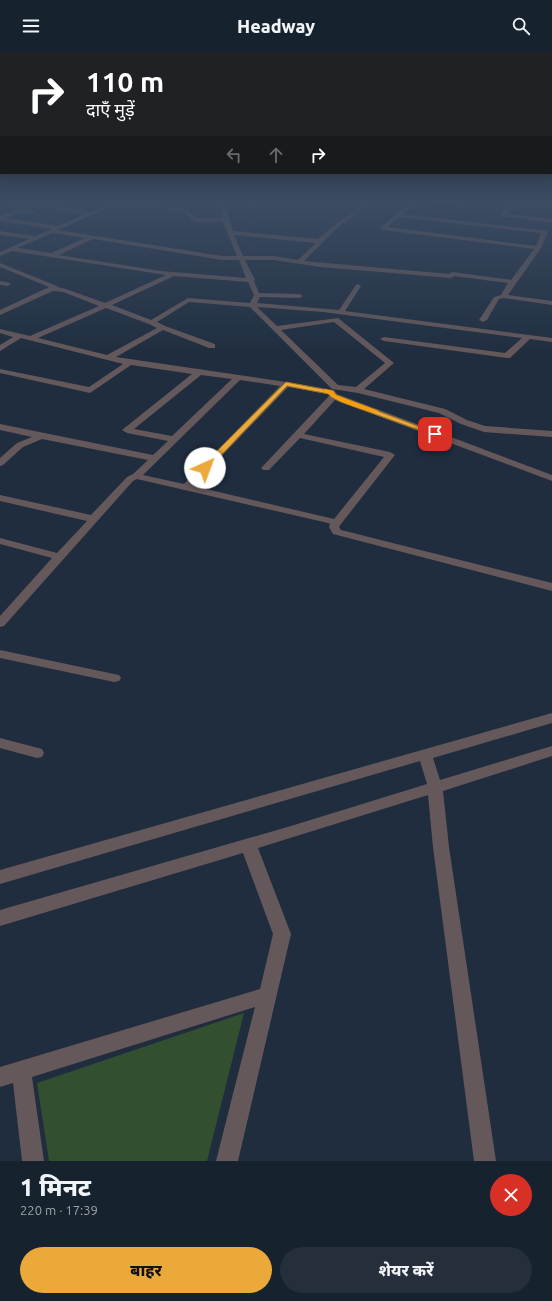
<!DOCTYPE html>
<html lang="hi">
<meta charset="utf-8">
<style>
body{margin:0;font-family:Ubuntu,"Noto Sans Devanagari",sans-serif;background:#242f3b;color:#f1f3f6;height:100vh;display:flex;flex-direction:column;font-size:15px;white-space:nowrap}
*{box-sizing:border-box;margin:0}
p{font-size:13px;color:#9ea4aa}
.icon{flex:none;width:22px;height:22px;fill:none;stroke:currentColor;stroke-width:2;stroke-linecap:round;stroke-linejoin:round}
.map{position:relative;height:1109px;overflow:hidden}
.drawer{display:flex;flex-direction:column;background:#17222f;flex:1}
.drawer>*{flex:none}
.guide{position:absolute;left:0px;top:0px;width:552px;height:122px;box-shadow:0 4px 16px #0002,0 0 0 1px #363f4b;background:#202124;color:#fff;overflow:hidden}
.pin{position:absolute;display:grid;place-items:center;width:34px;height:34px;color:#fff;margin:-17px;border-radius:8px;box-shadow:0 2px 6px #0006}
.me{position:absolute;width:44px;margin:-22px;rotate:43deg;stroke-linejoin:round;filter:drop-shadow(0 0 3px #0008)}
.turn{display:flex;align-items:center;gap:14px;height:84px;padding:0 20px;font-size:18px}
.turn .icon{width:52px;height:52px;stroke-width:2.5}
.turn b{display:block;font-size:28px;line-height:34px}
.lanes{display:flex;align-items:center;height:38px;padding:0 20px;background:#0003;justify-content:center;gap:20px;direction:ltr}
.lanes .off{opacity:.35}
.round{display:grid;place-items:center;flex:none;width:42px;height:42px;border-radius:21px;background:#242f3b}
.headline{display:flex;align-items:center;justify-content:space-between;height:68px;padding:0 20px}
h1{font-size:24px;font-weight:800;line-height:30px}
.primary-button{display:flex;gap:8px;margin-top:auto;padding:8px 20px}
.primary-button a{flex:1;height:46px;border-radius:24px;background:#eba939;color:#111;font-size:16px;font-weight:800;line-height:46px;text-align:center}
.primary-button a+a{background:#242f3b;color:#f1f3f6}
header{display:flex;justify-content:space-between;align-items:center;height:52px;padding:0 20px;background:#17222f;font-size:18px;font-weight:800}
.map>svg:first-child{display:block}
.green{fill:#32502f}
.lines{fill:none;stroke-linecap:round;stroke-linejoin:round}
.minor{fill:#65585a;fill-rule:evenodd}
.route{fill:#eba939;stroke:#996e25}
.slow{fill:#f59e0b}
</style>
<header><svg class="icon" aria-label="menu" viewBox="0 0 24 24"><path d="M4 6h16M4 12h16M4 18h16"/></svg>Headway<svg class="icon" aria-label="search" viewBox="0 0 24 24"><circle cx="10" cy="10" r="6"/><path d="M15 15l6 6"/></svg></header>
<div class="map">
<svg width="552" height="1109" viewBox="0 0 552 1109">
<rect width="100%" height="100%" fill="#1f2d3f"/>
<path class="green" d="M244 961 207 1109H49L37 1031Z"/>
<g class="lines">
<g class="minor">
<path d="M0 149 24 150 53 154 66 149H72L60 155 91 160 115 149H121V150L186 157 196 166H223L219 149H224L233 179 318 187 334 173 370 149H375L338 175 304 209 449 222 452 220 511 228 534 197 383 178 380 176 412 149H417L403 162 547 179 548 180 541 196 508 243 552 249V253L504 246 499 247 487 268 483 270 479 268 494 245 501 243 508 231 454 224 451 226 320 215 274 208H245L255 228 254 229 259 241 300 242 303 244 300 246 260 245 257 251 339 258 356 233 358 232 361 234 345 259 552 286V290L530 287 510 306H507L384 289 380 287 384 285 505 301 522 286 323 260 257 255 277 274 338 266 394 311 364 337 445 357 467 368 485 374 552 379V385L484 380 461 372 439 361 358 341 332 337 250 255 189 250 157 270 165 274 215 292V296H209L163 278 116 305 286 330 334 338 337 342 552 423V429L335 348 304 382 390 400 395 403 341 472 339 475 341 478 552 531V539L333 482 329 475 330 472 328 471 137 427 133 429 4 574 0 575V564L52 506 0 492V486L57 501 87 469 0 449V443L91 463 127 425 133 422 148 408 42 387 23 395 3 413 0 414V406L17 391 32 385 0 378V372L153 403 168 389 127 381 122 378 192 322 131 313 90 341 0 321V317L89 335 123 312 21 286 0 299V293L13 285 0 281V277L30 284 99 254 63 240 53 239 0 263V258L49 235 0 215V211L57 234 58 235 66 237 105 251 166 223 12 199 0 204V200L29 187 0 183V179L35 184 52 177 0 169V164L20 157 33 159 35 160V162L20 161 5 166 58 174 85 162 24 154 0 153ZM115 153 184 160 194 170H223L237 204H222L58 178ZM399 165 541 181 536 194 388 175ZM52 181 85 186 51 201 18 196ZM234 183 316 191 298 208 274 204H243ZM93 187 222 208H239L246 226 161 219 59 203ZM174 224 248 230 254 243 250 251 188 246 151 268 112 253ZM106 256 149 272 157 276 107 303 38 286ZM334 270 385 311 356 335 338 333 281 278ZM201 323 232 327 172 384 134 377ZM240 328 280 334 184 432 143 423ZM288 335 328 342 329 344 263 414 261 416 263 418H269L300 386 384 405 334 467 193 434Z"/>
<path d="M254 149H259L255 156 253 157 250 155Z"/>
<path d="M429 149 467 150 470 152 467 154 432 151Z"/>
<path d="M512 149H517L516 151 552 154V158L514 154 507 162 552 167V171L501 164V162Z"/>
<path d="M0 229 10 231 11 232 8 234 0 233Z"/>
<path d="M0 598 114 622 119 623 121 626 119 629 114 630 0 606Z"/>
<path d="M552 661V671L433 706 440 728 552 694V704L443 739 449 795 496 1109H474L433 795 428 743 258 796 291 882 238 1109H216L255 955 32 1025 44 1109H22L13 1031 0 1035V1015L260 937 273 882 243 801 0 874V858L291 774 427 732 420 709 0 832V818Z"/>
<path d="M0 686 42 697 44 701 42 705 37 706 0 696Z"/>
</g>
</g>
<linearGradient id="sky" x2="0" y2="1"><stop stop-color="#111923"/><stop offset="0.49" stop-color="#3c4c63"/><stop offset="1" stop-color="#3c4c63" stop-opacity="0"/></linearGradient>
<rect width="552" height="304" fill="url(#sky)"/>
<path class="route" d="M286 330 333 339 336 343 346 347 439 382 433 383 341 350 331 345 329 342 287 334 208 417H202V414Z"/>
<path class="slow" d="M325 337 333 339 336 343 379 359C373 363 333 348 329 342L323 340 322 339Z"/>
</svg>
<div class="pin" style="left:435px;top:382px;background:#d93025"><svg class="icon" aria-label="arrive" viewBox="0 0 24 24"><path d="M6 21V4h12l-3 4 3 4H6"/></svg></div>
<svg class="me" style="left:205px;top:416px" viewBox="-20 -20 40 40"><circle r="19" fill="#fff"/><path d="M0-13L10 11 0 6-10 11z" fill="#eba939"/></svg>
<div class="guide">
<div class="turn"><svg class="icon" aria-label="right" viewBox="0 0 24 24"><path d="M7 20v-9h11M14 6l5 5-5 5"/></svg><div><b>110 m</b>दाएँ मुड़ें</div></div>
<div class="lanes"><svg class="icon off" aria-label="left" viewBox="0 0 24 24"><path d="M17 20v-9H6M10 6l-5 5 5 5"/></svg><svg class="icon off" aria-label="ahead" viewBox="0 0 24 24"><path d="M12 20V5M6 11l6-6 6 6"/></svg><svg class="icon" aria-label="right" viewBox="0 0 24 24"><path d="M7 20v-9h11M14 6l5 5-5 5"/></svg></div>
</div>
</div>
<section class="drawer">
<div class="headline"><div><h1>1 मिनट</h1><p>220 m · 17:39</p></div><a class="round" style="background:#d93025;color:#fff"><svg class="icon" aria-label="close" viewBox="0 0 24 24"><path d="M6 6l12 12M18 6L6 18"/></svg></a></div>
<div class="primary-button"><a>बाहर</a><a>शेयर करें</a></div>
</section>
